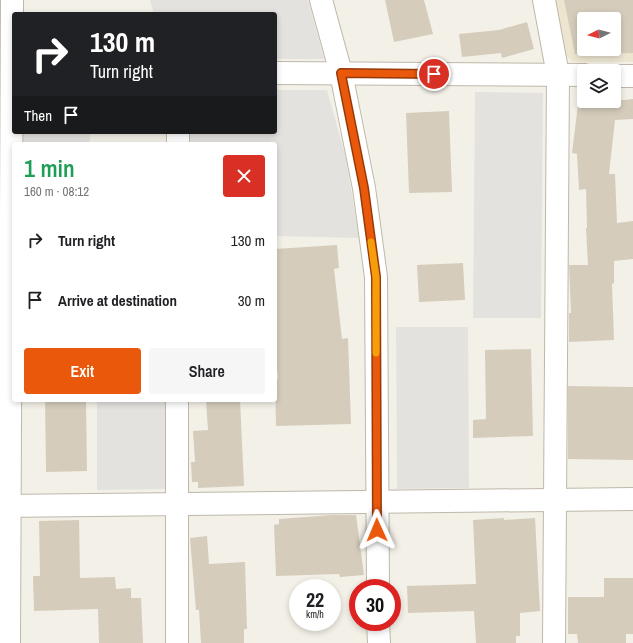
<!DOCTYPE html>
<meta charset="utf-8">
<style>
body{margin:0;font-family:"Archivo Narrow",sans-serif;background:#f6f6f6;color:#202124;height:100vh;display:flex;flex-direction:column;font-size:15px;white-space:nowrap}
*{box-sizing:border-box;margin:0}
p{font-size:13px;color:#757577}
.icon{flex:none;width:22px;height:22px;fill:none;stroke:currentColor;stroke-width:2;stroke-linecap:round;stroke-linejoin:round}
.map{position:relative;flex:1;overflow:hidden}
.details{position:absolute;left:12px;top:142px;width:265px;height:260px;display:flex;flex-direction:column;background:#fff;border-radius:4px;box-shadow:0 2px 6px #0003}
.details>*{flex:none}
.guide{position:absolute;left:12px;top:12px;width:265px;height:122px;border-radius:4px;box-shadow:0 2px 6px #0003;background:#202124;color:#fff;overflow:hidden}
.needle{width:26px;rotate:264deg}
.fabs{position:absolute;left:577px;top:12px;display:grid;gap:8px}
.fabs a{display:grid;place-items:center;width:44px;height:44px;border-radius:4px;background:#fff;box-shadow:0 2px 6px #0003;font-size:20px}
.speed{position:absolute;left:289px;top:579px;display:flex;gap:8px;font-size:20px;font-weight:700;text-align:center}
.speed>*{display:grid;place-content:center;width:52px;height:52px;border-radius:50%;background:#fff;box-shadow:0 2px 6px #0003;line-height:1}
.speed small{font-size:10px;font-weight:400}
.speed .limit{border:6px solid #d22;background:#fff;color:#111}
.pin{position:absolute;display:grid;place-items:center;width:34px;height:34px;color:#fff;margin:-17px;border:2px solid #fff;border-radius:50%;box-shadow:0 1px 4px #0007}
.me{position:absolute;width:44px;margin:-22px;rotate:359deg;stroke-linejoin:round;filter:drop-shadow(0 0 3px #0008)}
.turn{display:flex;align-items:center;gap:14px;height:84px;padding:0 12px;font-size:18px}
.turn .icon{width:52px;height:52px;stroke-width:2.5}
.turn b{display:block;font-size:28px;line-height:34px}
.then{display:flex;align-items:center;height:38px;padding:0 12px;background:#0003;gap:8px;font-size:15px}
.round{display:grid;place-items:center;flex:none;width:42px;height:42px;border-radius:4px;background:#f6f6f6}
.overview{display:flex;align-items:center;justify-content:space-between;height:68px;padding:0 12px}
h1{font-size:24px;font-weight:600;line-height:30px;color:#1e9e55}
.button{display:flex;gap:8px;margin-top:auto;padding:8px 12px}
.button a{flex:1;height:46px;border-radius:4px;background:#ea580c;color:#fff;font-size:16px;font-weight:600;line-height:46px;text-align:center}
.button a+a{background:#f6f6f6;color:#202124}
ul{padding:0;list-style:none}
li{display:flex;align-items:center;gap:12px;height:60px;padding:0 12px}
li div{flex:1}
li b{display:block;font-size:15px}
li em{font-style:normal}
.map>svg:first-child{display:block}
.education{fill:#ece6d1;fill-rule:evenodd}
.parking{fill:#e4e2df}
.building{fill:#d5ccbc;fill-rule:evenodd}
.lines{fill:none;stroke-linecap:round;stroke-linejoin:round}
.minor-casing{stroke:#bfb8aa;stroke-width:24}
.minor{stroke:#fff;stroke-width:22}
.route-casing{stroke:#983908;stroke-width:10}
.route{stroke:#ea580c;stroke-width:7}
.slow{stroke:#f59e0b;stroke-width:7}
</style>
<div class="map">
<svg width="633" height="643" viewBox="0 0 633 643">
<rect width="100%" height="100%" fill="#f3f0e7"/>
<path class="education" d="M555 0H633V62H573L564 53ZM584 19H614V49H584Z"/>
<g class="parking">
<path d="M150 0H308L324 59H275V14H154Z"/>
<path d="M275 90H327L346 158 359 238 275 236V144H190V132H275Z"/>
<path d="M475 92 543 93 541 318H473Z"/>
<path d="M22 132H90V144H23Z"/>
<path d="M396 327H468L469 488 397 489Z"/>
<path d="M97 400H165V489L97 490Z"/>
</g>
<g class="building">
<path d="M385 0H424L433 34 394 42Z"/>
<path d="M564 0H633V53L575 54ZM584 19H614V49H584Z"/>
<path d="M527 22 534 49 502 58 501 53 462 57 459 34 499 30Z"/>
<path d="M579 96 584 97V101H614L633 99V119L615 120 609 174H615L617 223 633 221V259L614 261V283L612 284 614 340 569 342V313H571L569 265H588L586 228H587L586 189 579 190 577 154 572 153Z"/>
<path d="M449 111 452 192 409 193 406 113Z"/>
<path d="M337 245 339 268 334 269 342 339 348 338 351 424 276 426 275 379H278L275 347V249Z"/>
<path d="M463 263 465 300 419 302 417 265Z"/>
<path d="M531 349 533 436 473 438V420L486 419 485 350Z"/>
<path d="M568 386 633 387V460L568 459Z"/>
<path d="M45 400H86L87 471 46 472Z"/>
<path d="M206 400H240L244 486 198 488V482H192L191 462H195L193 431 208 430Z"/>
<path d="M332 515H356L364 575 340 577 339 574 276 576 274 525 279 524V519Z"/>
<path d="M504 518V520L535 518 540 611 520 613V636H516V643H476L474 611 408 613 407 586 476 584 473 520Z"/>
<path d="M79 520 80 578 115 577 116 589 131 588V598H141L143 643H99L98 609 34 611 33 576H40L39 521Z"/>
<path d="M207 536 209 564 245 562 247 629H244V643H201L199 610H196L190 538Z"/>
<path d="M604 578H633V634H626V643H578L577 634H568V597H604Z"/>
</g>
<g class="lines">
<defs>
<g id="minor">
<path d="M321 0 341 73 364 188 376 277 378 588"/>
<path d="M544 0 558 75 554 643"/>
<path d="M275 73 584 75"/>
<path d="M614 76H633"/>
<path d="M178 144V132"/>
<path d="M0 506 633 499"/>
<path d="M378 622 379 643"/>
<path d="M9 643 12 0"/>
<path d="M177 643V400"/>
</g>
</defs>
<use href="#minor" class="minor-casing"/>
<use href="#minor" class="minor"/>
</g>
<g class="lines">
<defs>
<path id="route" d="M377 530 376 277 364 188 341 73 434 74"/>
</defs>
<use href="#route" class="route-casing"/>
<use href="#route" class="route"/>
<path class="slow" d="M371 242 376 277V353"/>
</g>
</svg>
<div class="fabs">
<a><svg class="needle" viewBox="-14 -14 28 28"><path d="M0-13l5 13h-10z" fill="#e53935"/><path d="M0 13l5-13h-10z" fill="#757577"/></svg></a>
<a><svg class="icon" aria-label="layers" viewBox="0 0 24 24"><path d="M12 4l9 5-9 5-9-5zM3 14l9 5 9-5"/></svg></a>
</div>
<div class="speed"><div>22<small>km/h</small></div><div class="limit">30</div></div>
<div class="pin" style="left:434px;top:74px;background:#d93025"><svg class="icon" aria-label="arrive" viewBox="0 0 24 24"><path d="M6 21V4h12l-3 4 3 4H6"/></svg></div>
<svg class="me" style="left:377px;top:530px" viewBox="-20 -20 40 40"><path d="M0-17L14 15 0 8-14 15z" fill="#ea580c" stroke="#fff" stroke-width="4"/></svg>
<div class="guide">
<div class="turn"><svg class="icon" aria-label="right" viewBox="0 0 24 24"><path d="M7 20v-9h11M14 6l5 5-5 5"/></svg><div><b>130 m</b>Turn right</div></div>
<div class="then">Then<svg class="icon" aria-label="arrive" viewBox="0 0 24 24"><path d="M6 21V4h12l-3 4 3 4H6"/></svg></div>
</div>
<section class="details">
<div class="overview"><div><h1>1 min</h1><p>160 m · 08:12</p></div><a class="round" style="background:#d93025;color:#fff"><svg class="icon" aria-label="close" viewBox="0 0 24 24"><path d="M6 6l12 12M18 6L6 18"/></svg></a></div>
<ul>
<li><svg class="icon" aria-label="right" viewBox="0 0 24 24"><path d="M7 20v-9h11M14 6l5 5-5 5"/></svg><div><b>Turn right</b></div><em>130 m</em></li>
<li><svg class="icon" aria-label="arrive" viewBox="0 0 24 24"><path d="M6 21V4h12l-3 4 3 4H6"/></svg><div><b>Arrive at destination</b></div><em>30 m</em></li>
</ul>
<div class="button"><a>Exit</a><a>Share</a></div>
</section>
</div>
